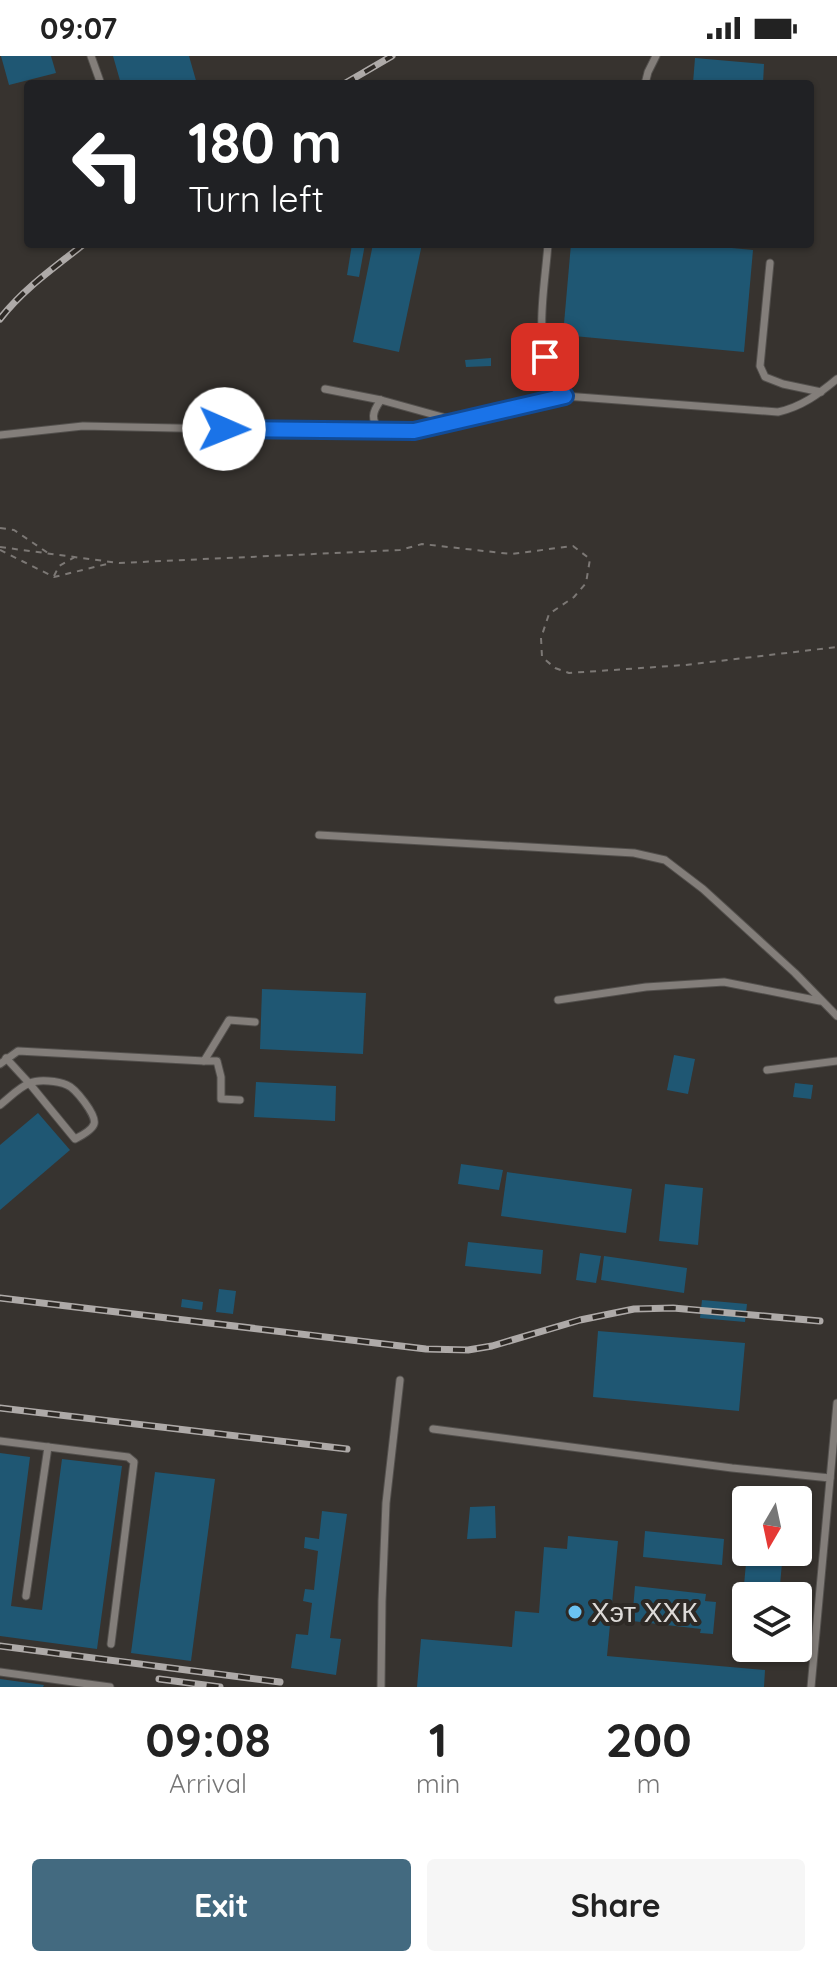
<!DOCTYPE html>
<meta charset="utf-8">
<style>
body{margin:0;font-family:Quicksand,sans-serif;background:#f6f6f6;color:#222;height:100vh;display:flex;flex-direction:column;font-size:30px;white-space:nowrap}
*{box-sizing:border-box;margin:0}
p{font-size:26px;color:#767676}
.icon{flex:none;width:44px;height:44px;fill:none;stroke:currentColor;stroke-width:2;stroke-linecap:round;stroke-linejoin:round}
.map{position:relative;height:1631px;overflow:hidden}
.panel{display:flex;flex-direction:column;background:#fff;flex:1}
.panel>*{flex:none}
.hud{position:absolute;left:24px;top:24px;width:790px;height:168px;border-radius:8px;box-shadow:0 2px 6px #0004;background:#202124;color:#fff;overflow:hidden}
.needle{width:52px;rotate:189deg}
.controls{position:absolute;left:732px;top:1430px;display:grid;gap:16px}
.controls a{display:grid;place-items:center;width:80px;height:80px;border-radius:8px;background:#fff;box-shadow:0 2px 6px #0004;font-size:40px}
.pin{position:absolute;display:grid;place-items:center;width:68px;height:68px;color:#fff;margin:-34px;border-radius:16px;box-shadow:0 4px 12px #0006}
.me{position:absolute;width:88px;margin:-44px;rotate:91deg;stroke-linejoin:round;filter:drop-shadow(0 0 6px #0008)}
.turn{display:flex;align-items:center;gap:28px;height:168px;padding:0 32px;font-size:36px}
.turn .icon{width:104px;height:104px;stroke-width:2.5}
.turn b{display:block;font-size:56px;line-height:68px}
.eta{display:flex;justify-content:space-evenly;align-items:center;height:136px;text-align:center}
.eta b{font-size:48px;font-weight:700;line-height:56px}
.button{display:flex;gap:16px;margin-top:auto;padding:16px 32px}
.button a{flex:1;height:92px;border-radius:8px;background:#436a80;color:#fff;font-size:32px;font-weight:700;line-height:92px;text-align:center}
.button a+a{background:#f6f6f6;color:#222}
.status{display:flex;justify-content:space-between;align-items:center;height:56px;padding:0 40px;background:#fff;direction:ltr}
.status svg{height:22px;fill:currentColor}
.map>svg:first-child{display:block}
.building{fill:#1f5773}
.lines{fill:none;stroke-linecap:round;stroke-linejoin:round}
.lane-casing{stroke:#53504d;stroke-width:9}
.path{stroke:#7c7875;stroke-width:2;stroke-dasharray:6 6;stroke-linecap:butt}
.lane{stroke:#837e7a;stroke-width:7}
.rail-casing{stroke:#aeaaa8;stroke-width:7}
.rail{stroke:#2d2925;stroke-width:4;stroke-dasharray:12;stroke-linecap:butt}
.route-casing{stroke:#114b97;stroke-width:20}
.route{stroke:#1a73e8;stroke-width:14}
.poi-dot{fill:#6bc3f2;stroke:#2d2925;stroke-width:3}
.labels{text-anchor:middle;stroke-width:8;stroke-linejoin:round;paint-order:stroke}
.poi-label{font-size:28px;fill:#dddad8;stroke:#2d2925;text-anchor:start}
</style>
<div class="status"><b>09:07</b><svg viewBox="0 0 49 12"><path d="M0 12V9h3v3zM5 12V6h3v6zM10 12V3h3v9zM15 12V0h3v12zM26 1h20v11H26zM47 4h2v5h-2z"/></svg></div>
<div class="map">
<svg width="837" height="1631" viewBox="0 0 837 1631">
<rect width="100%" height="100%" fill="#37332f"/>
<g class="building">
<path d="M1 0H51L56 17 9 29Z"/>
<path d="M113 0H189L197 28H121Z"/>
<path d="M695 2 764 8 763 28 693 27Z"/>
<path d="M352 188H365L359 221 347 219Z"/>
<path d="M373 188H422L399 296 353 286Z"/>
<path d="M571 188H690L753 194 744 296 563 279Z"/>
<path d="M491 302V310L466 311 465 304Z"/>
<path d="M262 933 366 937 363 998 260 993Z"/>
<path d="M674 999 695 1003 688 1038 667 1034Z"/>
<path d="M256 1026 336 1030 335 1065 254 1061Z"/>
<path d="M795 1027 813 1029 811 1043 793 1041Z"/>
<path d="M38 1057 70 1094 0 1154V1089Z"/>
<path d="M461 1108 503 1114 499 1134 458 1128Z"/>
<path d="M507 1116 632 1133 626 1177 501 1160Z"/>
<path d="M665 1128 703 1132 698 1189 659 1185Z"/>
<path d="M468 1186 543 1194 541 1218 465 1210Z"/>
<path d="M580 1197 601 1200 596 1227 576 1224Z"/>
<path d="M604 1200 687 1212 684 1237 601 1224Z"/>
<path d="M219 1233 236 1235 233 1258 216 1256Z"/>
<path d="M182 1243 203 1246 202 1254 181 1251Z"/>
<path d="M702 1244 747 1248 745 1266 700 1262Z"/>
<path d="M598 1275 745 1287 739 1355 593 1341Z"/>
<path d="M0 1397 30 1401 11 1550 42 1554 62 1403 122 1410 97 1593 0 1580Z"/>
<path d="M155 1416 215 1423 191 1605 131 1597Z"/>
<path d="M495 1450 496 1482 467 1483 470 1451Z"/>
<path d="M322 1455 347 1458 330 1582 341 1583 336 1619 291 1612 296 1578 308 1579 312 1547 303 1545 305 1533 314 1534 318 1495 304 1492 305 1481 319 1483Z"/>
<path d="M645 1475 724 1483 722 1509 643 1501Z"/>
<path d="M568 1480 618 1485 607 1600 765 1614 764 1631H417L421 1583 512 1591 515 1555 539 1557 544 1491 567 1493Z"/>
<path d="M747 1496H783L779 1540H746V1551H742Z"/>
<path d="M635 1530 706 1538 705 1545 716 1546 713 1578 700 1577 701 1573 632 1565Z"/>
<path d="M0 1623 44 1629 43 1631H0Z"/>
</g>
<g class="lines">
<defs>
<g id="lane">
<path d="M91 0 101 28"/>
<path d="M645 28 648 16 656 0"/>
<path d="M548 188C545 230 534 279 551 319 554 327 560 333 565 340"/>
<path d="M770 207 760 310 765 321 783 328 821 336"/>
<path d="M325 333 381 344 457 365 472 363 565 340 778 356C801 351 819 338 837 323"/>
<path d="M381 344C372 356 370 364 381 375"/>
<path d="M0 379 83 370 309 375H414L455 365"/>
<path d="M319 779 634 797 665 804 703 833 795 917 837 960"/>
<path d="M558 944 646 931 724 926 820 945"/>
<path d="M204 1005H217L221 1021V1043L240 1044"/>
<path d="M0 1008 18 995 204 1005 229 964 255 966"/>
<path d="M767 1014 837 1005"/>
<path d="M0 1049C9 1042 19 1031 30 1027 39 1023 58 1025 67 1029 75 1032 97 1059 94 1068 92 1074 81 1080 75 1083L29 1027 6 1002"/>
<path d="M433 1373 732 1412 830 1422"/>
<path d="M0 1385 128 1401 134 1406 111 1588"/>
<path d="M26 1540 48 1391"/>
<path d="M0 1616 110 1631"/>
<path d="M381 1631 382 1545 386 1447 400 1324"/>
<path d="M811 1631 837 1347"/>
</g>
</defs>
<use href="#lane" class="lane-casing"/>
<g class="path">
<path d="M0 472 14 474 48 497"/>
<path d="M0 491 119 507 400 494 422 488 511 498 573 490 590 503 586 527 574 541 549 558 541 582 542 601 555 612 569 617 685 609 837 591"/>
<path d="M0 494 54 521 111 507"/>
<path d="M54 520 59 510 75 501"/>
</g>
<use href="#lane" class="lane"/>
<defs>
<g id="rail">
<path d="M344 28 392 0"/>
<path d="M0 263C23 233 55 211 84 188"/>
<path d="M0 1242 426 1293 468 1294 492 1290 580 1264 634 1253 673 1252 820 1265"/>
<path d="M0 1352 347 1393"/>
<path d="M0 1590 280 1626"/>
<path d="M159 1623 220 1631"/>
</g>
</defs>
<use href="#rail" class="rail-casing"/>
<use href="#rail" class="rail"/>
</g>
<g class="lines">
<defs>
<path id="route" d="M224 373 414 375 565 340 552 322 545 301"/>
</defs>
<use href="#route" class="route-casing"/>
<use href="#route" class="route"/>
</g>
<circle class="poi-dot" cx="575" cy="1556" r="8"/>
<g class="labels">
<g class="poi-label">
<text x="591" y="1566">Хэт ХХК</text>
</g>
</g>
</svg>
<div class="controls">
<a><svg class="needle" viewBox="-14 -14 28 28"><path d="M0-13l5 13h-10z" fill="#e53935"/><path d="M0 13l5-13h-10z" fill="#767676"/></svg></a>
<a><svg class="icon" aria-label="layers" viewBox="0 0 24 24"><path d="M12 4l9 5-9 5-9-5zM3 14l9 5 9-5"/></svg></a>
</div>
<div class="pin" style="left:545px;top:301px;background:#d93025"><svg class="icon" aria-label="arrive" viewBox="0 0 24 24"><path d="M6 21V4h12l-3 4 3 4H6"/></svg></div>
<svg class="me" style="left:224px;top:373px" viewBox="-20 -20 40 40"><circle r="19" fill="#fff"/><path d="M0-13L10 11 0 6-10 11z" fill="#1a73e8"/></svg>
<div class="hud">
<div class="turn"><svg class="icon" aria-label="left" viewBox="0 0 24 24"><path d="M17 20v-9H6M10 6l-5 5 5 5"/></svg><div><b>180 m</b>Turn left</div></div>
</div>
</div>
<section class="panel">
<div class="eta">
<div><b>09:08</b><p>Arrival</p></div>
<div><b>1</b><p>min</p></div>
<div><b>200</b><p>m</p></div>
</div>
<div class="button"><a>Exit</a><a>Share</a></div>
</section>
